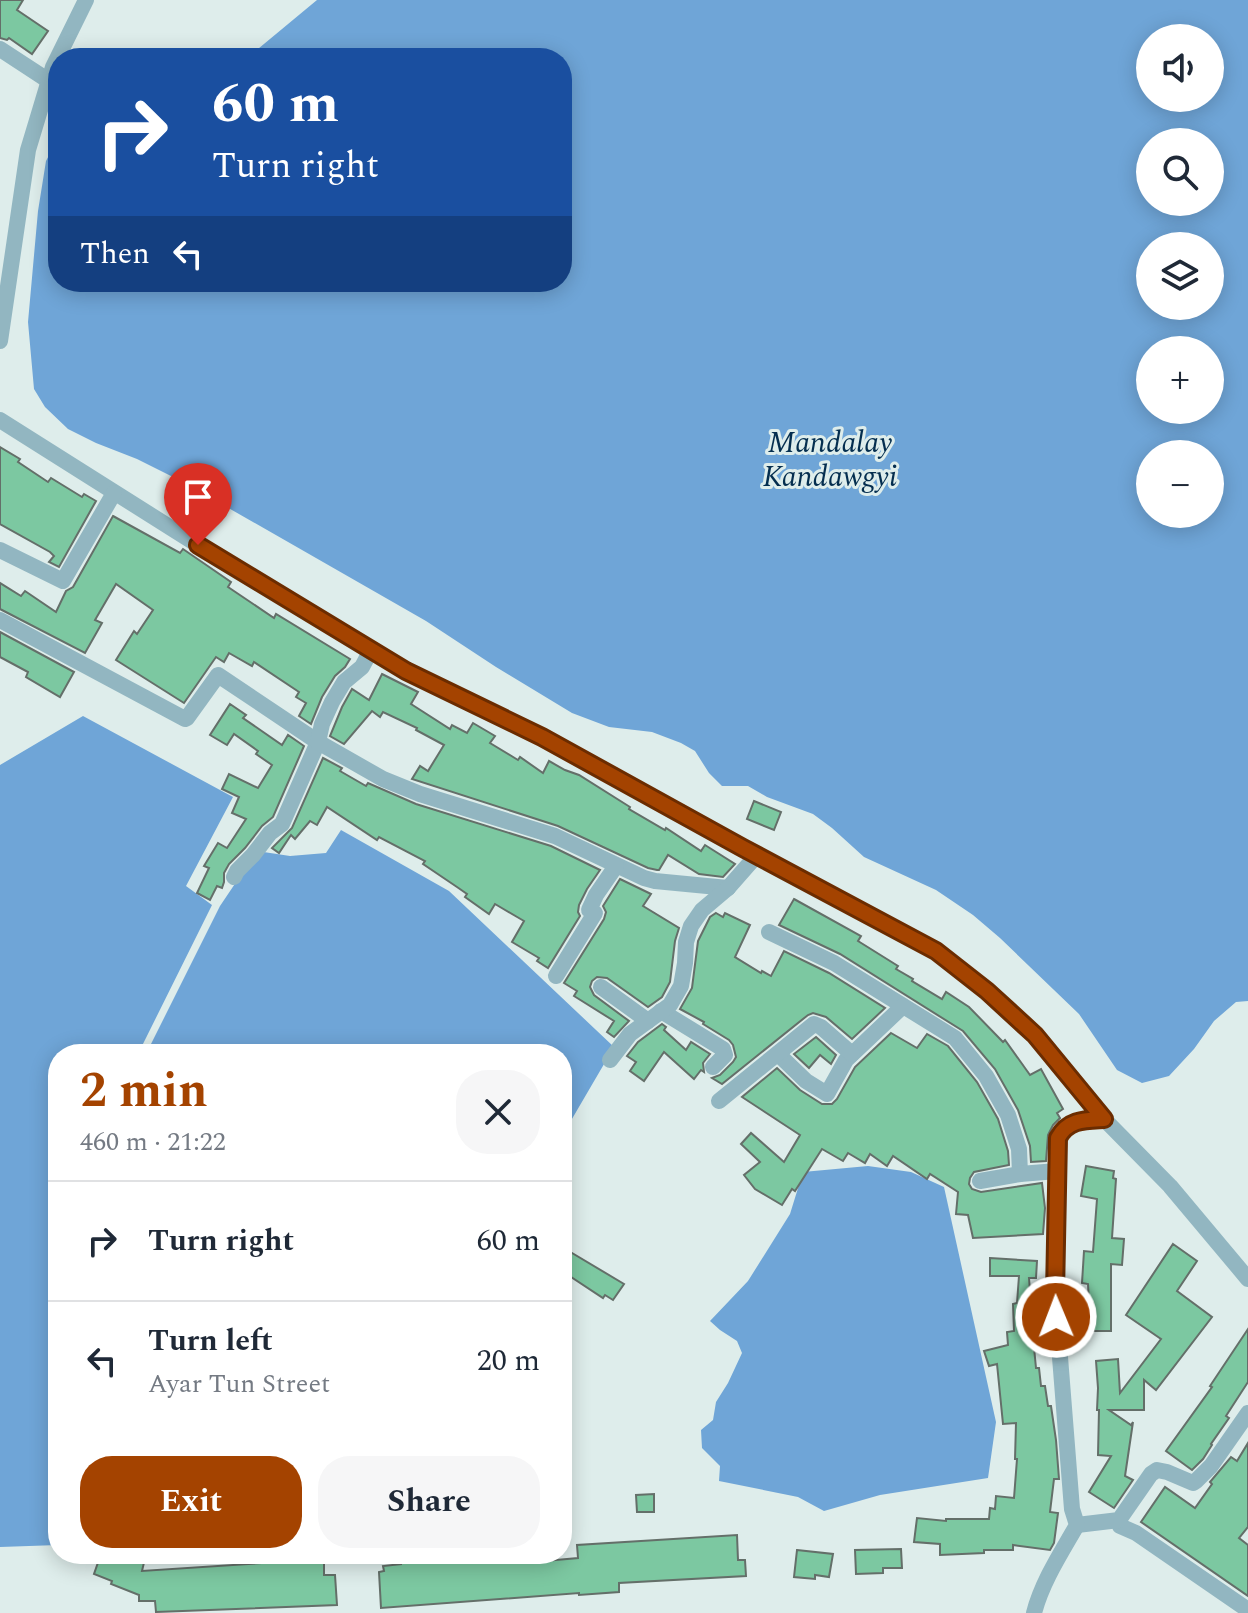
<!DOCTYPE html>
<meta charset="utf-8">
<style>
body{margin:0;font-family:Spectral,serif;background:#f6f6f7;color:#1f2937;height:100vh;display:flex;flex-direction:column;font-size:30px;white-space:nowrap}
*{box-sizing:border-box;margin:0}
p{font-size:26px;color:#747a83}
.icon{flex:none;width:44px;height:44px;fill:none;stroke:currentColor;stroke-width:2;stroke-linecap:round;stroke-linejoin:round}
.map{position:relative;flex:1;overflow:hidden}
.details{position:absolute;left:48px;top:1044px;width:524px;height:520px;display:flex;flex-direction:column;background:#fff;border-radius:32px;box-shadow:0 4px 20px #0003}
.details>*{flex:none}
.hud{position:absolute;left:48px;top:48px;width:524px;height:244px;border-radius:32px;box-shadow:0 4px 20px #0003;background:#1a4fa0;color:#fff;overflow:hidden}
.fabs{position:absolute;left:1136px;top:24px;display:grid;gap:16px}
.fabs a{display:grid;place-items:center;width:88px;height:88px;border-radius:50%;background:#fff;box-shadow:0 4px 20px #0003;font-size:40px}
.pin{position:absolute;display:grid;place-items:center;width:68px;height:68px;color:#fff;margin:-82px -34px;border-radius:50% 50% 50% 0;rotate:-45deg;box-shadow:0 0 8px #0007}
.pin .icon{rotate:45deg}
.me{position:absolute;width:88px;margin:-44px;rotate:359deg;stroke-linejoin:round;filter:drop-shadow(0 0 6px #0008)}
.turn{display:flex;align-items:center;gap:28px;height:168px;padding:0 32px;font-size:36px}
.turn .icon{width:104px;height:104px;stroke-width:2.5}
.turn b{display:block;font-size:56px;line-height:68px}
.then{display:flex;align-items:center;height:76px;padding:0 32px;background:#0003;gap:16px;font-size:30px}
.round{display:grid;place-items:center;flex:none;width:84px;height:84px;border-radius:32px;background:#f6f6f7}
.head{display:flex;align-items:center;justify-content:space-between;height:136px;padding:0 32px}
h1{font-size:48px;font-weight:700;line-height:60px;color:#a44300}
.button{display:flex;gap:16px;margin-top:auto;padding:16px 32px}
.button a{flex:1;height:92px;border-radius:32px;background:#a44300;color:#fff;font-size:32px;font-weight:700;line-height:92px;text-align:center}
.button a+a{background:#f6f6f7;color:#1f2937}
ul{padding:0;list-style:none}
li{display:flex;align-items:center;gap:24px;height:120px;padding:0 32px;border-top:2px solid #e0e1e3}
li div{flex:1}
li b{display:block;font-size:30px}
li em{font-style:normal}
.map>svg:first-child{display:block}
.water{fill:#6fa5d7;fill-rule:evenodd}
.building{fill:#7cc8a1;stroke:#646f69;stroke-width:2}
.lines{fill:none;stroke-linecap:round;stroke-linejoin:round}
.street{stroke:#92b6c1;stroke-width:16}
.route-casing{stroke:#6b2c00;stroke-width:20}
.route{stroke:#a44300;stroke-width:14}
.labels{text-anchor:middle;stroke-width:6;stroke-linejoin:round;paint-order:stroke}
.water-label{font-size:30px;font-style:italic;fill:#042e4f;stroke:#deedeb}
</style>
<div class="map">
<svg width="1248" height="1613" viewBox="0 0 1248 1613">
<rect width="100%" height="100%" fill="#deedeb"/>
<g class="water">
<path d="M317 0H1248V1001L1236 1002 1214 1021 1194 1049 1169 1076 1142 1083 1117 1070 1079 1014 1000 938 973 915 936 890 864 857 832 828 813 814 767 797 748 786H722L709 773 695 751 681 743 652 732 609 727 572 713 496 667 426 621 183 482 137 459 96 443 68 429 45 407 34 389 28 322 38 211 46 161 58 138V282H562V58H247ZM1150 38H1210V98H1150ZM1150 142H1210V202H1150ZM1150 246H1210V306H1150ZM1150 350H1210V410H1150ZM1150 454H1210V514H1150Z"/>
<path d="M83 716 233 797 186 886 212 905 138 1054H58V1545L0 1547V765Z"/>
<path d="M341 830 449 891 614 1047 562 1136V1054H146L220 906 257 851 290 856 326 853Z"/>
<path d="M868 1166 911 1172 944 1187 996 1422 988 1478 880 1495 824 1511 798 1497 719 1481 720 1466 702 1448 701 1430 713 1420 716 1402 728 1383 742 1353 737 1341 720 1330 710 1321 748 1281 790 1214 803 1172Z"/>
</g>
<g class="building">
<path d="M0 0H23L17 10 48 31 32 54 9 38 7 40 0 38Z"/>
<path d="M0 447 20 459 18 462 48 482 51 478 82 497 84 494 96 501 59 567 49 562 54 556 50 552 0 524Z"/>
<path d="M113 516 180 553 183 549 231 582 228 587 274 618 276 614 350 659 345 667 335 676 322 697 311 724 299 716 306 703 296 697 299 692 254 662 252 666 229 653 224 662 216 657 184 703 116 660 134 631 137 634 153 610 116 584 95 620 102 623 85 653 0 609V583L21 596 25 591 56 612 66 591 73 587Z"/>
<path d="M0 632 74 672 60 697 26 677 28 672 0 657Z"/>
<path d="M382 674 418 692 411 704 450 729 452 725 467 733 473 723 495 736 490 743 518 760 520 757 543 773 549 761 565 770 579 775 630 807 629 809 665 830 666 828 701 851 705 845 735 864 723 877 699 874 668 855 659 870H657L648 868 558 826 412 779 420 766 428 771 444 745 416 730 417 728 383 712 380 717 372 711 344 744 330 736 342 707 352 689 369 700Z"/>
<path d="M230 704 246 715 243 718 282 745 288 735 304 746 273 817 262 826 245 848 229 864 224 873V882L222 888 217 886 210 900 197 893 209 868 204 866 218 843 227 848 246 819 232 813 239 797 222 789 229 774 258 788 272 765 256 754 258 751 234 734 227 745 210 735Z"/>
<path d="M323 758 342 768 340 771 366 786 368 783 416 804 551 846 600 870 587 889 579 905 578 912 580 916 548 968 537 961 539 958 512 942 524 921 495 904 489 914 465 897 467 894 457 887 423 864 425 861 379 837 377 840 327 807 317 825 310 821 295 839 291 835 279 853 272 848 292 828Z"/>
<path d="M754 801 781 812 774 830 747 819Z"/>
<path d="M620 879 651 894 643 906 679 928 675 941 670 982 662 997 648 1007 607 978 597 977 592 981 590 987 594 995 629 1021 614 1037 607 1032 614 1021 574 996 577 991 564 983 604 919 606 912 603 906Z"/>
<path d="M794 899 861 936 858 941 898 966 896 969 913 979 912 981 942 999 946 992 969 1007 1003 1042 1005 1040 1030 1075 1041 1069 1063 1109 1057 1113 1060 1118 1053 1125 1048 1135 1046 1161 1031 1162 1030 1146 1018 1110 995 1069 963 1031 840 954 779 925Z"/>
<path d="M716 913 723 917 725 913 750 925 735 957 761 973 762 971 771 976 784 951 829 973 885 1008 852 1039 826 1017 813 1013 808 1015 722 1084 712 1078 720 1075 733 1062 736 1057 733 1045 729 1040 703 1024 704 1022 680 1009 692 988 698 941 710 917Z"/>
<path d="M662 1024 666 1027 664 1030 686 1050 691 1042 710 1054 703 1063 704 1072 701 1070 694 1079 664 1052 644 1081 630 1071 636 1062 627 1056 638 1042Z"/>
<path d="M891 1033 917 1048 927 1034 948 1046 977 1082 998 1119 1008 1151 1009 1165 974 1172 970 1178 969 1184 972 1189 981 1192 1042 1183 1045 1208 1043 1234 973 1238 968 1215 956 1214 958 1192 930 1174 927 1179 893 1156 887 1166 870 1154 865 1163 848 1153 843 1161 822 1149 795 1191 792 1189 782 1205 755 1189 744 1175 760 1162 741 1144 751 1133 784 1162 800 1135 742 1097 777 1068 800 1090 822 1104H832L837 1099 855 1067Z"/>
<path d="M816 1037 836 1055 831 1064 820 1055 809 1068 794 1054Z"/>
<path d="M1086 1166 1114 1171 1113 1178 1116 1179 1112 1238 1124 1239 1122 1265 1111 1264V1331H1093V1303H1089L1088 1284 1082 1283 1084 1251 1093 1252 1097 1199 1081 1196Z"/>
<path d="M1173 1244 1197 1261 1177 1291 1212 1317 1156 1390 1144 1380V1410H1109L1131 1425 1133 1422 1125 1476 1133 1480 1114 1508 1089 1492 1111 1456 1098 1455 1099 1410H1097L1098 1388 1096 1361 1118 1359 1120 1393 1161 1339 1126 1315Z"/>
<path d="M562 1247 624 1284 613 1300 605 1295 603 1298 562 1271Z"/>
<path d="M990 1258 1037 1261 1036 1278H1029L1032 1316H1036L1037 1337H1033L1036 1368H1039L1041 1386H1045L1048 1406H1051L1056 1440 1059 1479H1054L1050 1512 1058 1513 1054 1543 1050 1550 1013 1545V1550H984V1553L940 1555V1544L914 1542 917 1518 946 1521V1519H989L990 1508 995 1509 996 1496 1014 1498 1017 1459H1015L1016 1423 1003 1424 997 1364 989 1366 984 1351 1008 1345 1007 1332 1014 1331 1013 1304 1017 1303 1019 1276H990Z"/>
<path d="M1248 1329V1382L1226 1416 1229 1418 1211 1444 1212 1445 1203 1459 1192 1470 1166 1451 1212 1387 1210 1386Z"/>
<path d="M1248 1443V1527L1239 1538 1248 1545V1596L1141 1522 1165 1487 1195 1508 1212 1484 1210 1482 1231 1457 1237 1461Z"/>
<path d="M654 1494V1512H637L636 1495Z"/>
<path d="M737 1535 738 1560H745L746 1576 619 1583V1592L579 1595V1593L381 1608 379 1572 384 1571 383 1566 401 1564 400 1554H430L431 1562 464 1559V1554H545V1561L578 1558 577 1545Z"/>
<path d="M901 1549 902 1568H883V1573L856 1574 855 1550Z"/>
<path d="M797 1550 833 1554 829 1577 815 1575V1579L794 1577Z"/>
<path d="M101 1554H146L142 1571 324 1559V1575H335L337 1605 156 1612 155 1601H139V1595L111 1584 112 1581 94 1574Z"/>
</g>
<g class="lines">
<g class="street">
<path d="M0 49 49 81"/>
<path d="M0 341 28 150 53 67 86 0"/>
<path d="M0 420 198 545 406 671 542 737 743 848 936 951 987 991 1035 1035 1104 1119 1170 1186 1248 1279"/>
<path d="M0 550 63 581 114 493"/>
<path d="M0 620 185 719 187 718 218 675 318 742 282 824 270 833 253 855 237 871 234 877"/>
<path d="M371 650 362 667 344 682 332 702 322 724 318 742 383 779 420 794 555 836 644 878 655 881 728 888"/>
<path d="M769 932 834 963 955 1038 986 1076 1008 1115 1019 1149 1020 1174"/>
<path d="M556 976 595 913 589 910 596 895 616 866"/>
<path d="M601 987 648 1021"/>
<path d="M661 1011 723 1049 725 1055 713 1067"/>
<path d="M778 1054 806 1081 827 1094 846 1060 903 1006"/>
<path d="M610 1060 630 1034 670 1005 681 986 685 963 686 942 691 926 702 910 728 888 757 855"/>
<path d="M719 1101 814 1024 821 1027 852 1054"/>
<path d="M980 1181 1020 1174 1057 1171"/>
<path d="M1119 1520 1120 1526 1136 1533 1248 1610"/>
<path d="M1077 1525 1119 1520 1151 1474 1157 1470 1167 1472 1193 1483 1196 1481 1211 1466 1248 1413"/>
<path d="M1034 1613C1042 1582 1061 1553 1077 1525L1072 1509 1055 1294 1057 1146C1061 1119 1081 1120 1104 1119"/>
</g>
</g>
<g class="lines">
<defs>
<path id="route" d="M198 545 406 671 542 737 743 848 936 951 987 991 1035 1035 1104 1119C1086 1120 1068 1119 1058 1138L1055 1294 1056 1317"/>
</defs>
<use href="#route" class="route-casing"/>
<use href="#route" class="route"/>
</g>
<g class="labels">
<g class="water-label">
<text x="830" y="452">Mandalay<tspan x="830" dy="34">Kandawgyi</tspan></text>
</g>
</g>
</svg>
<div class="fabs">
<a><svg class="icon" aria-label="sound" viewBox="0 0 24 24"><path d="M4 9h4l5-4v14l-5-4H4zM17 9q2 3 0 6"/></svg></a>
<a><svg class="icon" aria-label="search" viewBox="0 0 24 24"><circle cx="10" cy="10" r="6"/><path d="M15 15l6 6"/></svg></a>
<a><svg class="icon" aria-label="layers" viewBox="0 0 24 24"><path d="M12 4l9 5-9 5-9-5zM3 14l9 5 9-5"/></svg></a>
<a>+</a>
<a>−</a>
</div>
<div class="pin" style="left:198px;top:545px;background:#d93025"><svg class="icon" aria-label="arrive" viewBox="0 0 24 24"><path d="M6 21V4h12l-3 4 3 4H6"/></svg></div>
<svg class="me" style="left:1056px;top:1317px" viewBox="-20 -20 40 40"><circle r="17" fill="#a44300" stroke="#fff" stroke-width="3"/><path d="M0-11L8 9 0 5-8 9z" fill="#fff"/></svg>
<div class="hud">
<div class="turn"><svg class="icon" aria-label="right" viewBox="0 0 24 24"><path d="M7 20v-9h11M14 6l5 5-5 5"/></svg><div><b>60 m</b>Turn right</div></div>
<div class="then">Then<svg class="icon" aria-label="left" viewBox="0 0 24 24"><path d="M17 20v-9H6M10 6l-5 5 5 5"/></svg></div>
</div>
<section class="details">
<div class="head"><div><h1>2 min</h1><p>460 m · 21:22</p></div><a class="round"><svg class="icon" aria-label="close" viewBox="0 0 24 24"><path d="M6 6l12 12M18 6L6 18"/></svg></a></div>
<ul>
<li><svg class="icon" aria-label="right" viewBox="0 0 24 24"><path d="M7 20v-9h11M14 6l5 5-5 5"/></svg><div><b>Turn right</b></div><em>60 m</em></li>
<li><svg class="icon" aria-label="left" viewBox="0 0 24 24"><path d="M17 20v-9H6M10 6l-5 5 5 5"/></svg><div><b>Turn left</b><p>Ayar Tun Street</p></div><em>20 m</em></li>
</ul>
<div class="button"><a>Exit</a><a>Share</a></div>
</section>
</div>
